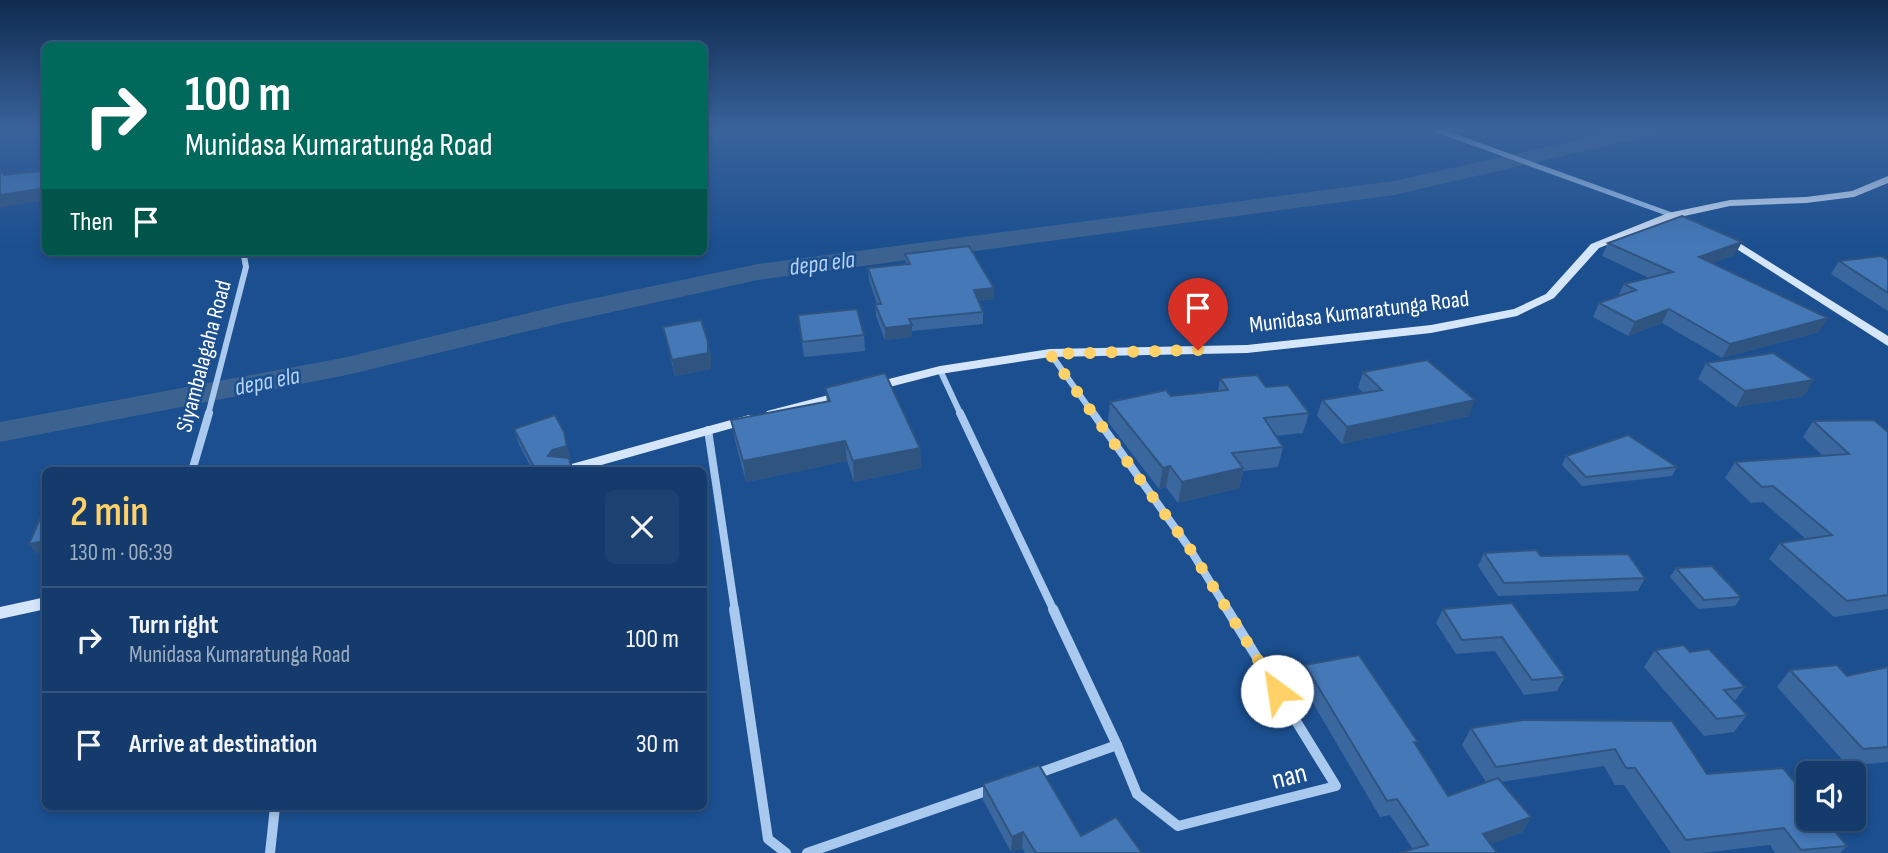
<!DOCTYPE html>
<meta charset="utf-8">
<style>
body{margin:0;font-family:"Sofia Sans Condensed",sans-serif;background:#1d4271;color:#f1f3f6;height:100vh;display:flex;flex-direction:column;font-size:26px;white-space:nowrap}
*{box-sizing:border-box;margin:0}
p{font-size:23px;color:#9dadc1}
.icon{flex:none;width:38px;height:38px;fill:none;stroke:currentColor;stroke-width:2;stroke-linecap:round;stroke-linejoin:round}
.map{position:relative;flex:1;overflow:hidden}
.details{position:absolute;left:42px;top:467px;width:665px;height:343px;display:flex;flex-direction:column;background:#143b6b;border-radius:10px;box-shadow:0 4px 10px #0003,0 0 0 2px #33557e}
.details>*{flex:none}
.top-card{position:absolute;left:42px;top:42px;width:665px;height:214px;border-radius:10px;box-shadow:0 4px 10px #0003,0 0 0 2px #33557e;background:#00695c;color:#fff;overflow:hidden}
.buttons{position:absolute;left:1796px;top:761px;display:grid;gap:14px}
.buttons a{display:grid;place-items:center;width:70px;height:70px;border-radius:10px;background:#143b6b;box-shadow:0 4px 10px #0003,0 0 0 2px #33557e;font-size:35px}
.pin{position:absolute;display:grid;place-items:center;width:60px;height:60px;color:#fff;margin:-72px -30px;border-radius:50% 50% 50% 0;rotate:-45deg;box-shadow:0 0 7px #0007}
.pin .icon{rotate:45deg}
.me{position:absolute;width:77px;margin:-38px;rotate:329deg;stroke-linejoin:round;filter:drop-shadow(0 0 5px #0008)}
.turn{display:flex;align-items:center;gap:24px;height:147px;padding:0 28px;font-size:32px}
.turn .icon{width:91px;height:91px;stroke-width:2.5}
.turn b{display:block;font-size:49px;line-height:60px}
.then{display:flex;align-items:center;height:66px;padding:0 28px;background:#0003;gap:14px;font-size:26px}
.round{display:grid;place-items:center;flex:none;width:74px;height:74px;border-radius:10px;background:#1d4271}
.overview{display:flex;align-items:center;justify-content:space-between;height:119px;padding:0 28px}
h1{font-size:42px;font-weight:600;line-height:52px;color:#ffd166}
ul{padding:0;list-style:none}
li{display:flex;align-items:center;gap:21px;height:105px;padding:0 28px;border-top:2px solid #33557e}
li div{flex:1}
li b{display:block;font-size:26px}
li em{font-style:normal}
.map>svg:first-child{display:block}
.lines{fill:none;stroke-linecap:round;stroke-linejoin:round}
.canal{fill:#3c6290;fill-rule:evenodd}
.street-far3{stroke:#a9c9ee;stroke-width:5}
.street-far2{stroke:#a9c9ee;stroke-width:6}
.street-far1{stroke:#a9c9ee;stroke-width:8}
.street{stroke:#a9c9ee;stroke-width:10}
.secondary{fill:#d6e6fa;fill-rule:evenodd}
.wall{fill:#3a679d}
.shaded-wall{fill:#305480}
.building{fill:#4478b7;stroke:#305480;stroke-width:2}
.route{stroke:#ffd166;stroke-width:12;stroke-dasharray:0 21.6}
.labels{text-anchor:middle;stroke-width:5;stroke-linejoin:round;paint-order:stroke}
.street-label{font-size:23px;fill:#fff;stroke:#1b4f8f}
.water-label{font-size:24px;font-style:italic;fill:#b5d3f5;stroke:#1b4f8f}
.near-street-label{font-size:28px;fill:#fff;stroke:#1b4f8f}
</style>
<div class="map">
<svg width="1888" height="853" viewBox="0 0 1888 853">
<rect width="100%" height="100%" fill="#1b4f8f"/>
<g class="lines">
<path class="canal" d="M1623 130H1661L1650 136 1394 195 758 280 562 323 347 375 0 442V422L347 357 562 305 758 264 1394 181Z"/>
<g class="street-far3">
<path d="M1437 130 1672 215"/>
<path d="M243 252 244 257"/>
</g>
<g class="street-far2">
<path d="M1050 353 1094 415"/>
<path d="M940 370 961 415"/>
<path d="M208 415 246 267 244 256"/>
</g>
<g class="street-far1">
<path d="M960 413 1054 611"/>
<path d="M1093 413 1190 549 1228 611"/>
<path d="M708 430 735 611"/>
<path d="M192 471 209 413"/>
</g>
<g class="street">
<path d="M734 609 768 839 786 853"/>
<path d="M1117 745 1137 794 1178 826 1336 786 1227 609"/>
<path d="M1036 774 1117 745 1053 609"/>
<path d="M270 853 275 807"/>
<path d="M807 853 992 789"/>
</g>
<g class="secondary">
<path d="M1888 176V183L1854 197 1806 203 1730 206 1675 218 1599 248 1554 298 1517 316 1431 333 1247 353 1050 357 940 374 874 391 867 387 869 384 940 366 1050 349 1247 345 1431 325 1514 309 1546 294 1591 244 1668 213 1730 200 1806 197 1852 191Z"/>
<path d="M1725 234 1888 336V346L1721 239 1720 237Z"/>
<path d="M844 391 851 395 849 398 772 418 765 414 767 411Z"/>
<path d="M749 415 756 419 754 422 580 471H555L557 468Z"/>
<path d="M46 597V609L0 619V607Z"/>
</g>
</g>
<g class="wall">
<path d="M1608 243 1735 255 1712 263 1819 332 1722 358 1662 323 1628 336 1593 317 1599 303 1618 296 1624 284 1649 278 1602 256Z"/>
<path d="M905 254 994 288V299L979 301 983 312V324L912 331V337L885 340 876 316 875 304H877L869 280 868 268 906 264Z"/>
<path d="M1888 260V311L1831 274 1839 261Z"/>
<path d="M798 315 864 335 865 351 804 357Z"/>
<path d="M663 327 708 342 711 357V369L675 376Z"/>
<path d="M1706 363 1804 396 1736 407 1698 379Z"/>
<path d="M1363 372 1469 416 1342 444 1317 416 1322 400 1364 393 1358 388Z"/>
<path d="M1220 378 1266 387 1309 413 1303 433 1275 436 1283 447 1278 467 1243 471 1239 488 1178 503 1166 487 1159 489 1108 422 1110 402 1218 391Z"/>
<path d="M825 388 920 448 921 468 854 482 847 461 746 482 735 441 731 420 827 402Z"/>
<path d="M1813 421 1888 432V609L1834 617 1769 559 1780 543 1806 539 1763 502 1751 503 1725 478 1735 462 1823 456 1803 437Z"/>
<path d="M514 429 564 432 573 471H533L519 444Z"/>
<path d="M1566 456 1677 467 1672 476 1582 486 1562 465Z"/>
<path d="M1484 553 1541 556 1645 578 1638 591 1498 596 1478 566Z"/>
<path d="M1676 568 1741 597 1735 606 1698 609 1670 577Z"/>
<path d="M1512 603 1565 677 1557 691 1524 695 1495 651 1456 654 1436 623 1443 609Z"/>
<path d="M1655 650 1690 652 1745 687 1734 702 1747 715 1734 732 1704 736 1644 667Z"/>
<path d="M1305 665 1416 745 1448 796 1486 782 1462 745 1471 728 1523 720 1707 774 1847 846 1840 853H1775L1770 845 1701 853H1671L1624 785H1615L1604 766 1501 782 1531 817 1522 833 1413 849 1390 815 1380 817 1300 681Z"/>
<path d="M1888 667V762L1848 766 1777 687 1790 670 1847 676Z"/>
<path d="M983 784 1081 836 1142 853H1025L1022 848 1011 852 983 800Z"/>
</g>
<g class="shaded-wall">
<path d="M46 188V200L0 208V195Z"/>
<path d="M1742 242 1735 255 1692 271 1699 257Z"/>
<path d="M994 288V299L974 302V290Z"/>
<path d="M1669 309 1662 323 1628 336 1635 322Z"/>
<path d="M1828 318 1819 332 1722 358 1730 344Z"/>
<path d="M912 325V337L885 340V328Z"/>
<path d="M708 342 711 357V369L675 376 672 360Z"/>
<path d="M1814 380 1804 396 1736 407 1745 391Z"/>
<path d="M1475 400 1469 416 1342 444 1347 427Z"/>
<path d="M564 432 568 447 573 471 548 456Z"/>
<path d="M845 441 847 461 746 482 743 461Z"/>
<path d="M920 448 921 468 854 482 853 461Z"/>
<path d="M1170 466 1166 487 1159 489 1163 468Z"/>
<path d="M1243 468 1239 488 1178 503 1182 482Z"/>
<path d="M46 541V551L36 553 29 544Z"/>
<path d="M1531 817 1522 833 1475 849 1483 834Z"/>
<path d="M1023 832 1022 848 1011 852 1012 837Z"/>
</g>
<g class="building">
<path d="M44 163H46V188L0 195V171L4 175 41 171Z"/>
<path d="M1682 216 1742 242 1699 257 1828 318 1730 344 1669 309 1635 322 1599 303 1636 290 1624 284 1673 272 1608 243Z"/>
<path d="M969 246 994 288 974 290 983 312 909 319 912 325 885 328 875 304H881L868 268 910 264 905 254Z"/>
<path d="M1881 256 1888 260V293L1839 261Z"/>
<path d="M857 309 864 335 802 342 798 315Z"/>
<path d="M701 320 708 342V353L672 360 663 327Z"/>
<path d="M1773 353 1814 380 1745 391 1706 363Z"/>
<path d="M1427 360 1475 400 1347 427 1322 400 1382 390 1363 372Z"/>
<path d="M885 373 920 448 853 461 845 441 743 461 731 420 830 401 825 388Z"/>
<path d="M1257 375 1266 387 1288 385 1309 413 1264 418 1283 447 1232 453 1243 468 1182 482 1170 466 1163 468 1110 402 1166 390 1171 396 1228 390 1220 378Z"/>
<path d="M555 415 564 432 567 446 552 450 548 456 569 458 572 471H536L514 429Z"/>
<path d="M1874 420 1888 432V595L1847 601 1780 543 1832 535 1773 486 1762 487 1735 462 1849 454 1813 421Z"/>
<path d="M1628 435 1677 467 1586 477 1566 456Z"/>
<path d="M46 513V541L29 544 42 514Z"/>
<path d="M1536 550 1541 556 1628 554 1645 578 1504 583 1484 553Z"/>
<path d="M1712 566 1741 597 1704 600 1676 568Z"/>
<path d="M1512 603 1565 677 1532 680 1502 637 1462 640 1443 609Z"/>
<path d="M1684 645 1690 652 1709 649 1745 687 1724 690 1747 715 1717 719 1655 650Z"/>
<path d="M1359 655 1418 742H1414L1448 796 1498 778 1531 817 1483 834 1497 853H1398L1428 845 1397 799 1387 801 1305 665Z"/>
<path d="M1837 665 1847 676 1888 667V747L1863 749 1790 670Z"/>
<path d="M1523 720 1672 721 1707 774 1783 768 1808 798V819H1825L1847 846 1801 850 1784 828 1686 840 1635 768H1626L1615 749 1496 767 1471 728Z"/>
<path d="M1039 765 1081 836 1116 817 1142 853H1036L1023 832 1012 837 983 784Z"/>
</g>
<linearGradient id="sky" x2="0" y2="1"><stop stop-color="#0f2b4f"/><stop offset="0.52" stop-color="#39639b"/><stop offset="1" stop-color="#39639b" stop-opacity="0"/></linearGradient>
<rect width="1888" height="249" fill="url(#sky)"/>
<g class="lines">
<path class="route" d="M1198 350 1050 354 1190 549 1277 691"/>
</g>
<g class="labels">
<g class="street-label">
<text transform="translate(1359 311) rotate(-7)" y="8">Munidasa Kumaratunga Road</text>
<text transform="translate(203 356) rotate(-75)" y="8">Siyambalagaha Road</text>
</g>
<g class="water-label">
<text transform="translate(822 263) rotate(-7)" y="8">depa ela</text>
<text transform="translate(267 381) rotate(-11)" y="8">depa ela</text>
</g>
<g class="near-street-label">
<text transform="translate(1289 775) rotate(-14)" y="10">nan</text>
</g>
</g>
</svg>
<div class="buttons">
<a><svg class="icon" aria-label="sound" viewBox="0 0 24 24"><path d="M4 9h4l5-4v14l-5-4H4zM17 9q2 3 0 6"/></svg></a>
</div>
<div class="pin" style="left:1198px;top:350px;background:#d93025"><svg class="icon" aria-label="arrive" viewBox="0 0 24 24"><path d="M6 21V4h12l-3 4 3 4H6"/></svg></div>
<svg class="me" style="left:1277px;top:691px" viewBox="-20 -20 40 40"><circle r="19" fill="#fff"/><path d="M0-13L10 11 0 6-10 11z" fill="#ffd166"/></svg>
<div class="top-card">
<div class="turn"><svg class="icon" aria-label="right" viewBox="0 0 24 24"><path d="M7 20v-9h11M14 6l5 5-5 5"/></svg><div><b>100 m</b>Munidasa Kumaratunga Road</div></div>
<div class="then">Then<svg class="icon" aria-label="arrive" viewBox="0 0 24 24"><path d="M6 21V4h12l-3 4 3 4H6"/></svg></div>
</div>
<section class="details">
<div class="overview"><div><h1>2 min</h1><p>130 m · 06:39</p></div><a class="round"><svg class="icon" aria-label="close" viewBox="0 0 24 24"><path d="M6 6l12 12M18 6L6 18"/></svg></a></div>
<ul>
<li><svg class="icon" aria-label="right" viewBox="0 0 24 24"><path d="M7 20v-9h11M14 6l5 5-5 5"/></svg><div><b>Turn right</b><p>Munidasa Kumaratunga Road</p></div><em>100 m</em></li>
<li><svg class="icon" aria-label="arrive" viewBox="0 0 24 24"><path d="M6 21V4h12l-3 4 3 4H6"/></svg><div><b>Arrive at destination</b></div><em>30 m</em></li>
</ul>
</section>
</div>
